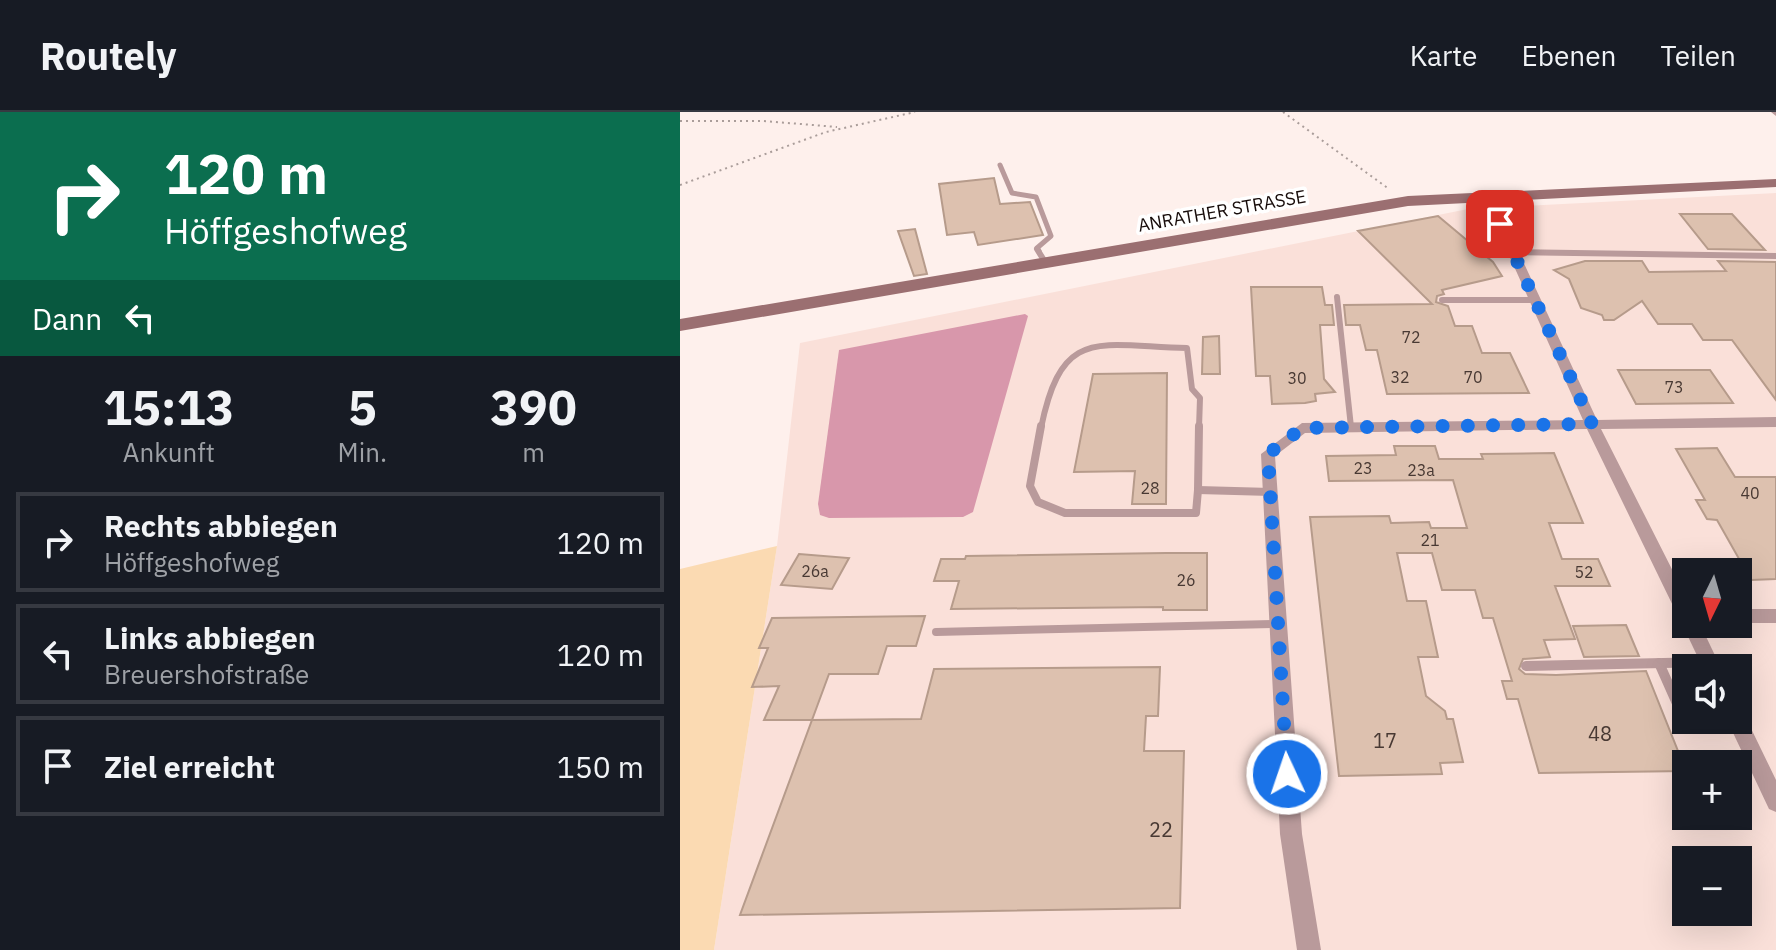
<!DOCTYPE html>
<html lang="de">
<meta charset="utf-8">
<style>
body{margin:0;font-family:"IBM Plex Sans",sans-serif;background:#242831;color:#f1f3f6;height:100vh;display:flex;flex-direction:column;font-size:30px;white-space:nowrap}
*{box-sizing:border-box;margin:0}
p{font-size:26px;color:#9ea1a6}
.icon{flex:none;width:44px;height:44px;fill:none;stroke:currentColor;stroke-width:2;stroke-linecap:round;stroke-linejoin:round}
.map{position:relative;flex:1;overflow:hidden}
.sheet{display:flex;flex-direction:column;background:#171b24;width:680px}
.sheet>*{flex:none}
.top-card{background:#0b6e4f;color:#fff;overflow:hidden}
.needle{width:52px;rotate:185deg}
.buttons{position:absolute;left:992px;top:446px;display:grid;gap:16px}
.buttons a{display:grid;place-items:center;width:80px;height:80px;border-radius:0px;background:#171b24;box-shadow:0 8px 32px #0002;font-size:40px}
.pin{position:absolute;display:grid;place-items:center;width:68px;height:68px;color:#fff;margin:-34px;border-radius:16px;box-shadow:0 4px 12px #0006}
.me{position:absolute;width:88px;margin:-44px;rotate:357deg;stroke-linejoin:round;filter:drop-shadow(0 0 6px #0008)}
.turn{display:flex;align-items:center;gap:28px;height:168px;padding:0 32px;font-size:36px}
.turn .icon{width:104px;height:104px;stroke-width:2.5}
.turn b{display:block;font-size:56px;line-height:68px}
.then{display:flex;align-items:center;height:76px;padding:0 32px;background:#0003;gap:16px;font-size:30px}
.eta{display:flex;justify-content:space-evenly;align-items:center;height:136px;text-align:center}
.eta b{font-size:48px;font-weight:700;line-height:56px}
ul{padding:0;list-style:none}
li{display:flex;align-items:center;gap:24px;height:100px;margin:0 16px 12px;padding:0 16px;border:4px solid #363941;border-radius:0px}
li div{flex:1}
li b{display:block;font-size:30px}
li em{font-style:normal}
header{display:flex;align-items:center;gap:48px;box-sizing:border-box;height:112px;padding:0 40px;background:#171b24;border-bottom:2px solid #363941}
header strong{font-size:38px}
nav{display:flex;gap:44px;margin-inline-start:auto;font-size:28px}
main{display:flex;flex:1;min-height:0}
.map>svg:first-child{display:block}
.built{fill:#fae0d9;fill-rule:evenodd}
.green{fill:#fbdab2}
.water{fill:#d897ab}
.building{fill:#ddc1af;stroke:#b69b8b;stroke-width:2}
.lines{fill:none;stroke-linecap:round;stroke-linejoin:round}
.path{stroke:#aa9d9a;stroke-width:2;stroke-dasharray:2 4;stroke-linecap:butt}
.service-far3{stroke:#b99a9b;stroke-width:5}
.service-far2{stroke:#b99a9b;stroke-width:6}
.service-far1{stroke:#b99a9b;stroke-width:8}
.service{stroke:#b99a9b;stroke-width:10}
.minor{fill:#b99a9b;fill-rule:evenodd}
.secondary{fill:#9b6f71;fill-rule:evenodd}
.route{stroke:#1a73e8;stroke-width:14;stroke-dasharray:0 25.2}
.labels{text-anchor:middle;stroke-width:7;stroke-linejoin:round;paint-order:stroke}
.number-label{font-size:16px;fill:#483933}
.far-street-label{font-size:18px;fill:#170c0a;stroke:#fff}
.near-number-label{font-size:20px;fill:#483933}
</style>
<header>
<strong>Routely</strong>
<nav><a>Karte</a><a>Ebenen</a><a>Teilen</a></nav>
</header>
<main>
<section class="sheet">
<div class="top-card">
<div class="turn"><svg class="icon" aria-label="right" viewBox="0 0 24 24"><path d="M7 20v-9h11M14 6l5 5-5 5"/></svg><div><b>120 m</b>Höffgeshofweg</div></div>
<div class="then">Dann<svg class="icon" aria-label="left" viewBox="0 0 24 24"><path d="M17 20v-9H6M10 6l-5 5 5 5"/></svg></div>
</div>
<div class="eta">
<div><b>15:13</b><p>Ankunft</p></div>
<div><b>5</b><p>Min.</p></div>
<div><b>390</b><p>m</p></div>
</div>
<ul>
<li><svg class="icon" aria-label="right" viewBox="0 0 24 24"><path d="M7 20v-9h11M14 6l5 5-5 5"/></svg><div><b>Rechts abbiegen</b><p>Höffgeshofweg</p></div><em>120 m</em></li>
<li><svg class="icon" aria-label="left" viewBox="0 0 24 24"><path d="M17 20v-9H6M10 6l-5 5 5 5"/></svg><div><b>Links abbiegen</b><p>Breuershofstraße</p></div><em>120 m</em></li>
<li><svg class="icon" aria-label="arrive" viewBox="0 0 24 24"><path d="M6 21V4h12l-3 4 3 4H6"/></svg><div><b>Ziel erreicht</b></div><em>150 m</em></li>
</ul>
</section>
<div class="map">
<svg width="1096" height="838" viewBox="0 0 1096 838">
<rect width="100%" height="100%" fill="#fef0ec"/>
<path class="built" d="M1096 81V838H34L97 434 120 231 788 97ZM1006 460H1058V512H1006ZM1006 556H1058V608H1006ZM1006 652H1058V704H1006ZM1006 748H1058V800H1006Z"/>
<path class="green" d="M97 434 34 838H0V457Z"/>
<path class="water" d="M345 202 348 204 293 400 283 405 149 406 140 403 138 392 159 238Z"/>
<g class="building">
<path d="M314 66 320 92 350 90 363 123 298 133 294 120 267 123 259 72Z"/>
<path d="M1000 102H1052L1085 138 1028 137Z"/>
<path d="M758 104 813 150 822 164 762 178 764 182 757 184 756 190 768 194 775 214H792L802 241H830L849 281 707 282 697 238H686L680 213H666L664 193 752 192 678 119Z"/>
<path d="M235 117 247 162 234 164 218 119Z"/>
<path d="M905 149H962L969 160 1046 159 1038 149 1096 150V288L1052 228H1023L1012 212H978L962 189 934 208H924L922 203 901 196 889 167 874 158Z"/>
<path d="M571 175H642L645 193H652L654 213H640L644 267 655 280 635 282 636 289 625 291 592 292 590 264H576Z"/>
<path d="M539 224 540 262H522L523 225Z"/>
<path d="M938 258H1030L1053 291 956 292Z"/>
<path d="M487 261 486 392H452L455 359 394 360 413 262Z"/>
<path d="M714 334H755L759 347H803L801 342 874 341 903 411H869L882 447H918L930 474H875L895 527 864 528 870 545 843 547 839 557 845 562 876 563 966 559 1006 659 859 661 838 587H827L822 569H832L813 506H803L795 478H762L752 441H717L727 489H746L758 545H738L746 584 765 599 767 607H773L783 650 760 651 762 662 659 664 630 405 709 404 711 411 749 410 751 416H787L773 368 649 369 646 344 716 343Z"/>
<path d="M1037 336 1055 365H1096V467L1071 468 1037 408 1027 407 1016 388H1025L996 337Z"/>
<path d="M486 441H527V498H483V495L271 497 279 469H254L261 447H285L286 444Z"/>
<path d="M119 442 169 446 152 477 101 473Z"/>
<path d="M245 504 236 534H207L198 562H149L132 608H84L99 574 72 575 88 536H79L92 506Z"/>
<path d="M946 513 959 544 904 545 893 514Z"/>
<path d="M480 555 478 604H466L464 639H504L500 796 60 803 132 608 241 607 254 557Z"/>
</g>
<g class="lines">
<g class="path">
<path d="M603 0 709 77"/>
<path d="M0 9H84L157 15"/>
<path d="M0 73 146 20 235 0"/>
</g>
<path class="service-far3" d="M320 53 332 81 356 85 371 124 357 136 359 139"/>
<g class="service-far2">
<path d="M357 137 365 150"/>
<path d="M833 140 1096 144"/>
<path d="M657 185 671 315"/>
<path d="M762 188H855"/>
<path d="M361 316C382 213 418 234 507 236L512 277 520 286 519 316"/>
</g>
<g class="service-far1">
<path d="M361 314 350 374 358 390 385 401H516L518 378"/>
<path d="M518 378 591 380"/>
<path d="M518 378 519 314"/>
<path d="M256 520 597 512"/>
</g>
<g class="service">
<path d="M979 551 1007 614 1060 616"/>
<path d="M846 554 1029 550"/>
</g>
<g class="minor">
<path d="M1091 0H1096V4Z"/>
<path d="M807 80 812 83 917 308 1096 305V315L921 317 1006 485V512H1020L1041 556H1023L1002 512 1004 508 997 502 907 317 625 321 595 344 622 722 641 838H617L600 722 581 342 622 311 903 308 802 83Z"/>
<rect x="1058" y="497" width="38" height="14"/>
<path d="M1058 600 1064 602 1096 668V700L1089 697 1047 608H1058Z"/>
</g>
<path class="secondary" d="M1096 67V75L728 94 0 219V207L728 84Z"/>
</g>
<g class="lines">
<path class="route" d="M607 662 588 342 622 316 912 312 820 112"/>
</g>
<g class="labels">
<g class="number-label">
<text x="731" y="231">72</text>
<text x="720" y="271">32</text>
<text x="793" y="271">70</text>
<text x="617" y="272">30</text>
<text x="994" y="281">73</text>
<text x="683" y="362">23</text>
<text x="741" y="364">23a</text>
<text x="470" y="382">28</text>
<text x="1070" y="387">40</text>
<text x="750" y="434">21</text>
<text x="135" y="465">26a</text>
<text x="904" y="466">52</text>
<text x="506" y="474">26</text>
</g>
<g class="far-street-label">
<text transform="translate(542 99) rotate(-10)" y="6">ANRATHER STRASSE</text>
</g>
<g class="near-number-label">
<text x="920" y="629">48</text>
<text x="705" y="636">17</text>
<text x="481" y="725">22</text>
</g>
</g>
</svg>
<div class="buttons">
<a><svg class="needle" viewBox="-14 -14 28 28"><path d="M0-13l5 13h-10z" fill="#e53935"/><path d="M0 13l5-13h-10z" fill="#9ea1a6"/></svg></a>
<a><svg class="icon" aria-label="sound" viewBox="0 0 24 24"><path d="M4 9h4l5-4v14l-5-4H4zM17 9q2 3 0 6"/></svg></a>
<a>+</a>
<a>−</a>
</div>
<div class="pin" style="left:820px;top:112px;background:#d93025"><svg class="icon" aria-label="arrive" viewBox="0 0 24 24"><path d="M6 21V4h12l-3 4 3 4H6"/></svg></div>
<svg class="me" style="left:607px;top:662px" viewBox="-20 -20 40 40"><circle r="17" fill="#1a73e8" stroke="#fff" stroke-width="3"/><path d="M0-11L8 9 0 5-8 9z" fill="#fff"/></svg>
</div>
</main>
